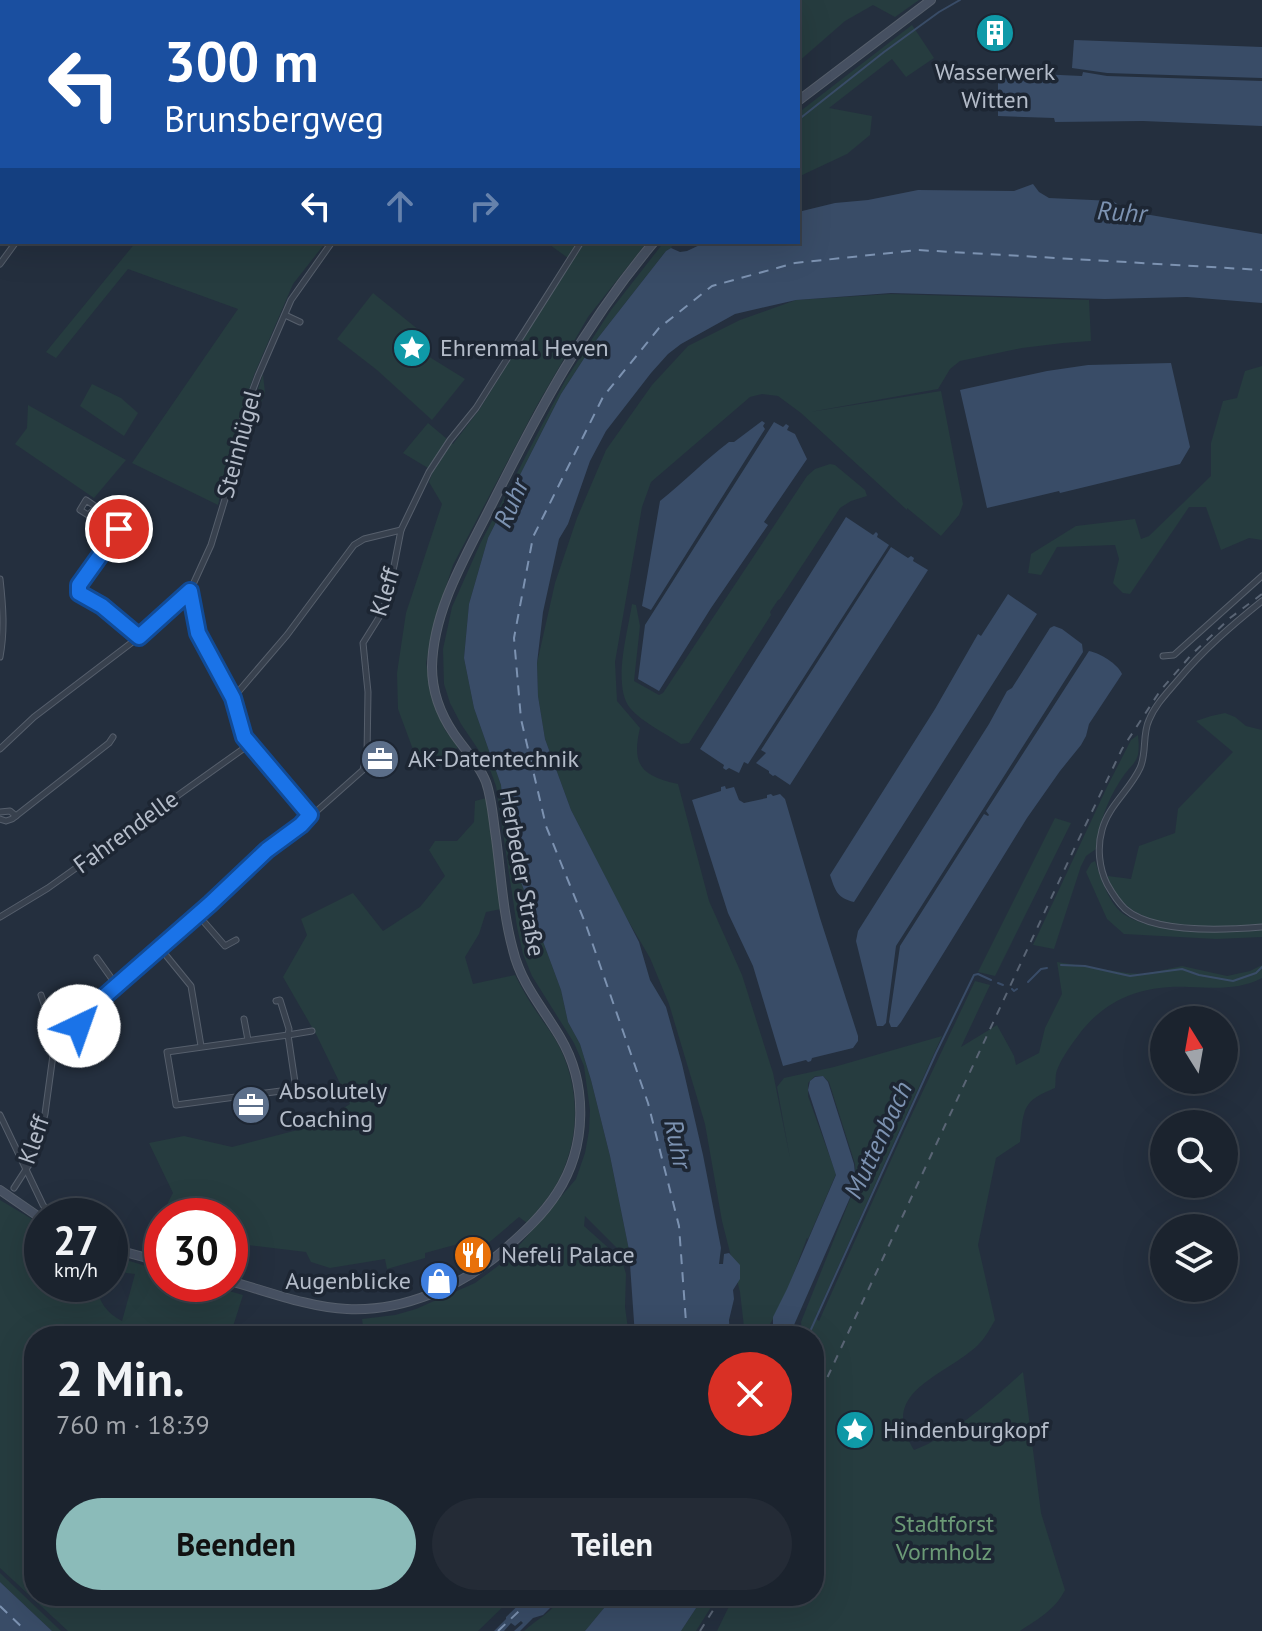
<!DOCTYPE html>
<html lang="de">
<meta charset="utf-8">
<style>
body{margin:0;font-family:"PT Sans",sans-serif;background:#242b36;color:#f1f3f6;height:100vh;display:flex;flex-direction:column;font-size:30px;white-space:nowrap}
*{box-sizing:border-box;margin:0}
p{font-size:26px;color:#a0a4aa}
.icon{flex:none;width:44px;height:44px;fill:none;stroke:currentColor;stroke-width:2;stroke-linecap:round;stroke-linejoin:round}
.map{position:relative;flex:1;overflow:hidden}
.side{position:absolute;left:24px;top:1326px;width:800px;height:280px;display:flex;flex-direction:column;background:#1b232e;border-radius:32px;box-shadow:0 8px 32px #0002,0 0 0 2px #39404a}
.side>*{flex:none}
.guide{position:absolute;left:0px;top:0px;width:800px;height:244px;box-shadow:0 8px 32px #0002,0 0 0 2px #39404a;background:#1a4fa0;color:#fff;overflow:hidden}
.needle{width:52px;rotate:349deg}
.buttons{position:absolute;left:1150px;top:1006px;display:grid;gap:16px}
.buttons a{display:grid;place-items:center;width:88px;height:88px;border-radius:50%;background:#1b232e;box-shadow:0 8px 32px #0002,0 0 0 2px #39404a;font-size:40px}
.speed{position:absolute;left:24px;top:1198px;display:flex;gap:16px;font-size:40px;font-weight:700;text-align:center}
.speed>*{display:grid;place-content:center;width:104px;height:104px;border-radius:50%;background:#1b232e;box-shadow:0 8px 32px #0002,0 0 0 2px #39404a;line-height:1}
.speed small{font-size:20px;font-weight:400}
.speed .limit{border:12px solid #d22;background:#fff;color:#111}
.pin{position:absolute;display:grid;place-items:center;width:68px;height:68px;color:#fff;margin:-34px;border:4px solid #fff;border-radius:50%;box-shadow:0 2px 8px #0007}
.me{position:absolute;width:88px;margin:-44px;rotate:42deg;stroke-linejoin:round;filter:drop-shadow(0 0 6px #0008)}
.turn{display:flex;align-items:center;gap:28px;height:168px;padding:0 32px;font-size:36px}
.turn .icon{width:104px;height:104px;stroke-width:2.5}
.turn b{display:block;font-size:56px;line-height:68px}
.lanes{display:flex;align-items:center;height:76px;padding:0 32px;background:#0003;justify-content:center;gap:40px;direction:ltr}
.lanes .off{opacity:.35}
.round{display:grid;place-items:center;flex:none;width:84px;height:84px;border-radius:42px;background:#242b36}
.headline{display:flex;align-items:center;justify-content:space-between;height:136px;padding:0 32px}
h1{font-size:48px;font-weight:600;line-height:60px}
.action{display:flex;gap:16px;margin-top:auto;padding:16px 32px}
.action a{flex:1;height:92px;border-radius:48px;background:#8bbbb9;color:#111;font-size:32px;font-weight:600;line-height:92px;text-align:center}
.action a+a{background:#242b36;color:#f1f3f6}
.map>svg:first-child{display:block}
.green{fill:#263c3f;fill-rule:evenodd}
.water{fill:#394c67}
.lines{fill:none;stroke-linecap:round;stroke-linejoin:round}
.stream{stroke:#394c67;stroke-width:2}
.ferry{stroke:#7c92b1;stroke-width:2;stroke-dasharray:10 8;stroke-linecap:butt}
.minor-casing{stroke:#565f6c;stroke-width:7}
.secondary-casing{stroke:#565f6c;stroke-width:10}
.minor{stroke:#38414e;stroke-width:5}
.secondary{stroke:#465061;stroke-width:8}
.rail{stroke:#5a6575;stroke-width:2;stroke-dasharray:8 8;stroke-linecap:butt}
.route-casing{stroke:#114b97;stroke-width:20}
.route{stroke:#1a73e8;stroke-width:14}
.labels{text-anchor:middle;stroke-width:7;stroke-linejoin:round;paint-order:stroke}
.poi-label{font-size:24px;fill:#b4bcc9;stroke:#1d2633;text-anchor:start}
.street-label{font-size:24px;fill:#b4bcc9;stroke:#1d2633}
.park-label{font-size:24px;fill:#6b9a76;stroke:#1d2633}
.water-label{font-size:26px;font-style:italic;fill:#7c92b1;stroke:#1d2633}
</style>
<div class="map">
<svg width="1262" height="1631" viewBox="0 0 1262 1631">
<rect width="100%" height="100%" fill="#242f3e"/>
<g class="green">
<path d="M787 0H919L895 17 873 5 845 21 798 62V2H785Z"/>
<path d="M912 25 934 58 906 77 892 59 829 108 872 116 870 135 847 154 798 177V113Z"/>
<path d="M136 242H326L293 284 254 375 232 441 218 505 132 463 238 309 128 269 56 358 46 352Z"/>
<path d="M546 242H647L588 317 536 407 453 565 436 617 426 663 433 702 445 730 458 747 437 769 418 763 398 709 397 673 406 613 442 504 429 482 433 471 403 453 428 423 453 444 479 410 572 261Z"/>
<path d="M664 242H674L671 248 666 251 594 343 561 394 488 538 469 604 464 658 474 708 501 785 505 829 518 874 561 990 568 1022 580 1044 591 1080 610 1156 629 1250 620 1251 585 1216 584 1226 622 1260 626 1274 625 1307 629 1336H360L364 1333 362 1319 395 1315 416 1309 475 1283 502 1263 523 1241 576 1179 585 1153 589 1131 590 1110 584 1066 574 1043 532 976 523 954 517 927 496 786 488 764 461 724 450 703 444 684 443 649 452 607 480 544 566 379 611 310Z"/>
<path d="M373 293 430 339 423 353 465 379 432 420 377 370 337 339Z"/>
<path d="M891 294 1089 300 1091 341 1063 343 1022 348 960 361 950 369 938 389 810 412 941 391 963 504 959 515 941 536 907 508V510L801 413 778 396 762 394 750 397 651 482 642 507 615 662 617 701 640 728C631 766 642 776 678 784L709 901 742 975 773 1073 790 1158 777 1087 784 1078 834 1067 942 1036 815 1318 819 1321 904 1131 975 981 990 985 961 1047 997 1025 1014 1056 1016 1065 1039 1053 1045 1028 1062 994 1057 962 1127 973 1144 974 1182 966 1227 976 1250 971 1262 965V978C1239 990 1215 988 1189 987 1145 985 1108 997 1080 1033 1072 1044 1062 1057 1057 1070 1055 1075 1056 1083 1055 1088 1022 1101 1024 1108 1020 1142L996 1158 978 1245 995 1320C990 1329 985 1338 978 1345 943 1378 877 1391 914 1450 952 1436 993 1399 1023 1372L1041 1513 1065 1590C1055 1610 1038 1619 1020 1631H717L734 1596H814V1336H745L740 1292 722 1221 705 1124 669 1004 650 958 623 912 571 810 545 739 538 696 537 663 555 583 577 518 606 450 652 385 688 346 740 320 796 300ZM815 1076H823L829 1082 855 1164 856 1184 801 1322 802 1334 770 1324 783 1302 807 1238 808 1239 836 1174 808 1096V1083Z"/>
<path d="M1262 366V540L1249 538 1221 550 1206 507H1189L1130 594 1123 593 1113 583 1119 559 1115 545 1057 547 1041 575 1028 573 1031 554 1076 526 1135 519 1141 539 1149 536 1211 476V443L1223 401 1237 398 1245 371Z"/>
<path d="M263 374 265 393 248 437 239 446Z"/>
<path d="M92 384 121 398 138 413 124 436 80 406Z"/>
<path d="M28 405 126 460 94 498 15 444 27 428Z"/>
<path d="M830 464 835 465 865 490 867 496 851 501 840 508 780 599 778 600 770 612 771 615 689 743 681 744C665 733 643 723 630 708 612 685 628 631 632 604L636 605 640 626 634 681 659 695 663 693 807 476 815 469Z"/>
<path d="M1225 713 1235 717 1246 726 1262 730V924C1225 927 1155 932 1126 905 1117 898 1113 889 1108 879V876L1131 879 1139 846 1175 833 1178 809 1233 752 1196 721 1211 716Z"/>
<path d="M1138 735C1141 765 1134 759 1120 781 1107 801 1098 826 1096 849L1086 856 1081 866 1054 949 1033 945 1107 787 1131 740Z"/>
<path d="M486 798 501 909 486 912 479 934 465 957 473 984 515 975C520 984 525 994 530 1002 540 1018 552 1032 560 1048 579 1088 580 1133 562 1173 554 1192 540 1207 527 1223L519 1217 486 1245 480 1238 425 1253V1258L387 1269 385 1259 330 1268 311 1262 306 1252 230 1243V1216H166L165 1208 173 1193 149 1143 184 1136 232 1147 317 1125 350 1104 317 1036 283 977 307 935 301 919 353 893 383 931 420 907 445 876 429 850 435 841H457L474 822 475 801Z"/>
<path d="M1055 818 1071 823 995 976 978 972Z"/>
<path d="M1095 861C1100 876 1106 894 1116 907 1140 937 1227 932 1262 929V937L1216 939 1124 934 1107 919 1086 872 1091 863Z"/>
<path d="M0 1200 42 1225V1284H95C99 1301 106 1313 122 1321L135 1274 110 1271V1255L162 1271V1284H205L243 1295 230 1336H34V1596H514L478 1631H68L0 1568Z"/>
<path d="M0 1573 61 1631H52L0 1582Z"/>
<path d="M562 1596H614L585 1631H524C538 1618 552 1613 562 1596Z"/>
<path d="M704 1596H718L696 1631H681Z"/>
</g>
<g class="water">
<path d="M1074 40 1262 47V78L1107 73 1072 68Z"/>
<path d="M1083 72 1107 76 1262 81V126L1143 121 1055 122 1054 118 998 116V82L1016 73 1082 76Z"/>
<path d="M1033 184 1039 192 1049 198 1113 201 1127 211 1262 234V303L1187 297 1105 299 891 293 796 300 735 314 681 344 668 354 651 373 606 431 590 461 568 524 559 539 543 612 537 663 538 696 545 739 571 810 639 942 650 980 666 1007 682 1064 703 1155 721 1248 719 1264H723L724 1254 729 1253 740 1265V1279L733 1290 734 1299 729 1320 730 1336H635L629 1250 610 1156 591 1080 580 1044 568 1022 561 990 518 874 505 829 501 785 474 708 464 658 469 604 488 538 561 394 594 343 666 251 671 248 680 252 687 251 706 242H798V212L835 203 868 200 918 190 1014 191Z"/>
<path d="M1171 363 1190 447 1180 464 1060 493 1059 491 987 508 960 390 1047 371 1088 365Z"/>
<path d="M762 421 765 423 763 426 765 429 651 610 642 606 660 501C684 482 705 460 729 442H734Z"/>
<path d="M774 422 783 427 786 424 789 426 787 430 795 434 807 459 764 522 768 525 711 608 659 691 638 679 645 625Z"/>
<path d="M846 517 873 535 876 532 878 534 877 537 889 545 748 764 744 762 739 773 729 768 726 770 723 768 724 765 700 749Z"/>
<path d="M891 547 908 558 911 556 914 558 913 561 928 570 790 785 775 775 773 776 769 773V771L756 763 766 753 761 750Z"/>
<path d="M1008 594 1037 614 854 902C837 898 835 890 830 875L935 709 978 634 981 636Z"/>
<path d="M1054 626 1062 629 1082 644 1083 652 896 946 886 1023 883 1026H877L856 941 858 931 989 724 1007 691 1012 688 1050 628Z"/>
<path d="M1089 651C1100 653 1118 664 1122 674L1089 724 1086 736 1081 745 1060 771 1027 818 901 1022 897 1027H891L889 1022 900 946 984 814 988 816 989 815 986 811Z"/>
<path d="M725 786 726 789 734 787 739 800 744 803 767 798V795L771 794 773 796 780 794 785 799 820 918 858 1036V1041L853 1048 812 1058 811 1061 808 1062 806 1060 783 1066 753 966 728 913 692 800 721 791V787Z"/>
<path d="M823 1076 828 1082 854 1164 856 1184 794 1325C787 1332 779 1332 773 1324V1317L787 1289 836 1175 808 1090 810 1081 815 1077Z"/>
<path d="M0 1582 52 1631H0Z"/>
<path d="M528 1596H562L557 1604 555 1603 543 1615 533 1618 520 1631H514L523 1623 521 1621 515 1626 511 1623 504 1631H494L506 1619V1617Z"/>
<path d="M614 1596H704L681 1631H585Z"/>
</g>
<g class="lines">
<g class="stream">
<path d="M798 120 884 52 939 12 960 0"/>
<path d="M1061 965 1085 966 1130 976 1182 969 1199 975 1233 981 1256 973 1262 967"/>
<path d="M1028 982 1041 969 1047 968"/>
<path d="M998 983 1003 985"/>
<path d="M1012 989 1014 991 1017 989"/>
<path d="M808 1336 936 1053 974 975 978 974 991 980"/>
<path d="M814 1337 819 1339"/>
</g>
<g class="ferry">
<path d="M687 1336 679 1226 648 1103 586 925 546 826 521 719 514 638 533 537 603 397 659 328 712 286 795 263 918 250 1262 270"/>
<path d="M0 1606 26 1631"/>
<path d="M498 1631 535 1596"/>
</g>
<defs>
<g id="minor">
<path d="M521 2 523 0"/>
<path d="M781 2 783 0"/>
<path d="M0 136 2 139"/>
<path d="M0 264 16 242"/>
<path d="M285 315 300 322"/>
<path d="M97 507 88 515 80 510 86 500 117 521 119 529 79 585V593L102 606 139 637"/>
<path d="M0 579C3 606 5 630 0 657"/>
<path d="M190 592 198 633 233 698 244 737 310 815"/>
<path d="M1262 601C1231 626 1203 650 1178 680 1167 693 1155 705 1149 720 1142 735 1147 753 1140 768 1130 790 1108 806 1102 830 1097 847 1099 868 1107 884 1112 893 1118 902 1125 909 1154 934 1226 930 1262 927"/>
<path d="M1163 656 1174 655 1262 576"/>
<path d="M233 698 287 635 354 545 364 539 401 530"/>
<path d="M0 749 34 717 139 637 190 591 211 545 225 499 236 443 246 408 258 376 291 300 332 242"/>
<path d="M0 812 10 811 16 816"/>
<path d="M0 819 6 821 12 819 109 743 113 737"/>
<path d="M198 915 225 946 236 940"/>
<path d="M0 917 48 888 250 744"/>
<path d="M160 948 191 986 201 1046"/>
<path d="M97 958 117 986"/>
<path d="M41 995 57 1043"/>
<path d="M276 1001 280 1000 289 1029 288 1035 312 1031"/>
<path d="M244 1019 248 1040"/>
<path d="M288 1035 296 1089 176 1105 167 1052Z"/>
<path d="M0 1115 43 1205 48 1211"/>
<path d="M14 1188 32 1160 45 1114 53 1055 57 1043 79 1026 106 995 198 915 267 850 301 825 363 770 367 755 368 692 363 643 383 611 394 566 401 530 429 472 450 440 476 408 581 242"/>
</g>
<g id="secondary">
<path d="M798 101 931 0"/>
<path d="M0 1190 42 1219"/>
<path d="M110 1248 162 1262"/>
<path d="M230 1281C266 1291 311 1308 347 1309 403 1312 462 1286 504 1250 523 1233 543 1215 557 1193 587 1147 588 1084 560 1037 543 1008 521 984 513 950 503 914 501 875 496 838 493 819 492 799 486 782 479 764 465 750 454 734 441 715 432 691 432 667 433 610 465 558 490 508 538 412 584 325 654 242"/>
</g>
</defs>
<use href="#minor" class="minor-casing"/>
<use href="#secondary" class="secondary-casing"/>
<use href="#minor" class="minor"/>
<use href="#secondary" class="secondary"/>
<g class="rail">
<path d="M814 1406 1075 847 1122 749 1160 691 1192 654 1230 618 1262 594"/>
<path d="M700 1631 722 1596"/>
</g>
</g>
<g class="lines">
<defs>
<path id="route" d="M79 1026 106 995 210 904 267 850 301 825 310 815 244 737 233 698 198 633 190 591 139 637 102 606 79 593V585L119 529"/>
</defs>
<use href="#route" class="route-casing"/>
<use href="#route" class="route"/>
</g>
<defs>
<symbol id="building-disc" viewBox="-11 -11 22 22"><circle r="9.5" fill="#0f9aa8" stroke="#1d2633"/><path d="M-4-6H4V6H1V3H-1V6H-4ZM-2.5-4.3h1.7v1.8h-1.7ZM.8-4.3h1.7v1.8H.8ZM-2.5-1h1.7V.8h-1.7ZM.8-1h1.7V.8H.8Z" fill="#fff"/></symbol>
<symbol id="sight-disc" viewBox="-11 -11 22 22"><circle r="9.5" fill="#0f9aa8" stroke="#1d2633"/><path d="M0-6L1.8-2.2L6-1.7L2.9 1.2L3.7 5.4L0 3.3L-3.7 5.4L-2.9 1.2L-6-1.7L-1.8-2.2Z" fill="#fff"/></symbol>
<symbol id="office-disc" viewBox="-11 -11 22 22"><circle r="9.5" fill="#5c6f8a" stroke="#1d2633"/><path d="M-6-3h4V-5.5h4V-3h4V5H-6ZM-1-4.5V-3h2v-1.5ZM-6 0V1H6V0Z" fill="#fff"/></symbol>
<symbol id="restaurant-disc" viewBox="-11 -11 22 22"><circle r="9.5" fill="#e8710a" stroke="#1d2633"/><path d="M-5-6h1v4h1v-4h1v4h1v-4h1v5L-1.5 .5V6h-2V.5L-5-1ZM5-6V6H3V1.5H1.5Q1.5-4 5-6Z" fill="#fff"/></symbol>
<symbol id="shop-disc" viewBox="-11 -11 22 22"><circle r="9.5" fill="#3f7fe0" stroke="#1d2633"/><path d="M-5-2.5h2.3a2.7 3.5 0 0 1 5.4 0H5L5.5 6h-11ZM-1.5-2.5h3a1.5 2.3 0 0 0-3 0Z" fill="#fff"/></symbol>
</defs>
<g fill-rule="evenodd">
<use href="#building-disc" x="973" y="11" width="44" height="44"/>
<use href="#sight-disc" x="390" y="326" width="44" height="44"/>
<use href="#office-disc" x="358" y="737" width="44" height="44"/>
<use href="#office-disc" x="229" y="1083" width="44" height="44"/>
<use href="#restaurant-disc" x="451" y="1233" width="44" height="44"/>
<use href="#shop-disc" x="417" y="1259" width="44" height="44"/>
<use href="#sight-disc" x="833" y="1408" width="44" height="44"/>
</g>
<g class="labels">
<g class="poi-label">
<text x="995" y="80" text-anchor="middle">Wasserwerk<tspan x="995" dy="28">Witten</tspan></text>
<text x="440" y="356">Ehrenmal Heven</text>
<text x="408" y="767">AK-Datentechnik</text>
<text x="279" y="1099">Absolutely<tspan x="279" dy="28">Coaching</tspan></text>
<text x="501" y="1263">Nefeli Palace</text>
<text x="411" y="1289" text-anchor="end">Augenblicke</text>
<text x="883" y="1438">Hindenburgkopf</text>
</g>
<g class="street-label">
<text transform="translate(239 444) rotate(-75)" y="8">Steinhügel</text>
<text transform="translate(385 592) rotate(-73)" y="8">Kleff</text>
<text transform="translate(126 832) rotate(-36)" y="8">Fahrendelle</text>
<text transform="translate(522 873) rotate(80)" y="8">Herbeder Straße</text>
<text transform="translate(34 1140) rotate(-71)" y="8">Kleff</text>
</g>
<g class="park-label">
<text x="944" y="1532">Stadtforst<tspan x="944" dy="28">Vormholz</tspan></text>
</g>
<g class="water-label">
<text transform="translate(1122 212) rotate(4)" y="9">Ruhr</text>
<text transform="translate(511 503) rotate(-67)" y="9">Ruhr</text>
<text transform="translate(878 1140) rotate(-65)" y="9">Muttenbach</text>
<text transform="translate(678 1144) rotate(78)" y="9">Ruhr</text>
</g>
</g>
</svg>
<div class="buttons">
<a><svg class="needle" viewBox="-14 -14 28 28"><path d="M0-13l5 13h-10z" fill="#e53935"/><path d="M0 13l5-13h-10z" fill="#a0a4aa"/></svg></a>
<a><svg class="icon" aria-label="search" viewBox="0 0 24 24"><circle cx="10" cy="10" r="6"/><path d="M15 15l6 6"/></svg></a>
<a><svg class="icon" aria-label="layers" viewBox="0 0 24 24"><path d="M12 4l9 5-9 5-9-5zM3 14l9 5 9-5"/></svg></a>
</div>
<div class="speed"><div>27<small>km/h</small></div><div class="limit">30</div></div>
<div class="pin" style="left:119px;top:529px;background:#d93025"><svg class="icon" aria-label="arrive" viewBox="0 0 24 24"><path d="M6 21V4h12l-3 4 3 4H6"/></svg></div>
<svg class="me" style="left:79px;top:1026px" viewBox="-20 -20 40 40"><circle r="19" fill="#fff"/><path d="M0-13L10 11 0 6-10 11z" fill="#1a73e8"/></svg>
<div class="guide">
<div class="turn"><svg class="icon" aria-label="left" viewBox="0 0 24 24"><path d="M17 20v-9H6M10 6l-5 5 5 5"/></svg><div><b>300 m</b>Brunsbergweg</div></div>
<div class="lanes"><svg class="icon" aria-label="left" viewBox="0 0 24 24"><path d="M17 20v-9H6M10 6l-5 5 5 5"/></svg><svg class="icon off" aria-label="ahead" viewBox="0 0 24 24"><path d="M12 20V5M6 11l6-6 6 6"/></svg><svg class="icon off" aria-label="right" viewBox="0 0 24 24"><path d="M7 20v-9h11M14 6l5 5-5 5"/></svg></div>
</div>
<section class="side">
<div class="headline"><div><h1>2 Min.</h1><p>760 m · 18:39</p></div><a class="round" style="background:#d93025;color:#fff"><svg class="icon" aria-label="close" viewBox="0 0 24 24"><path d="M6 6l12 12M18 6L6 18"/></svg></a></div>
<div class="action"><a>Beenden</a><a>Teilen</a></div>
</section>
</div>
